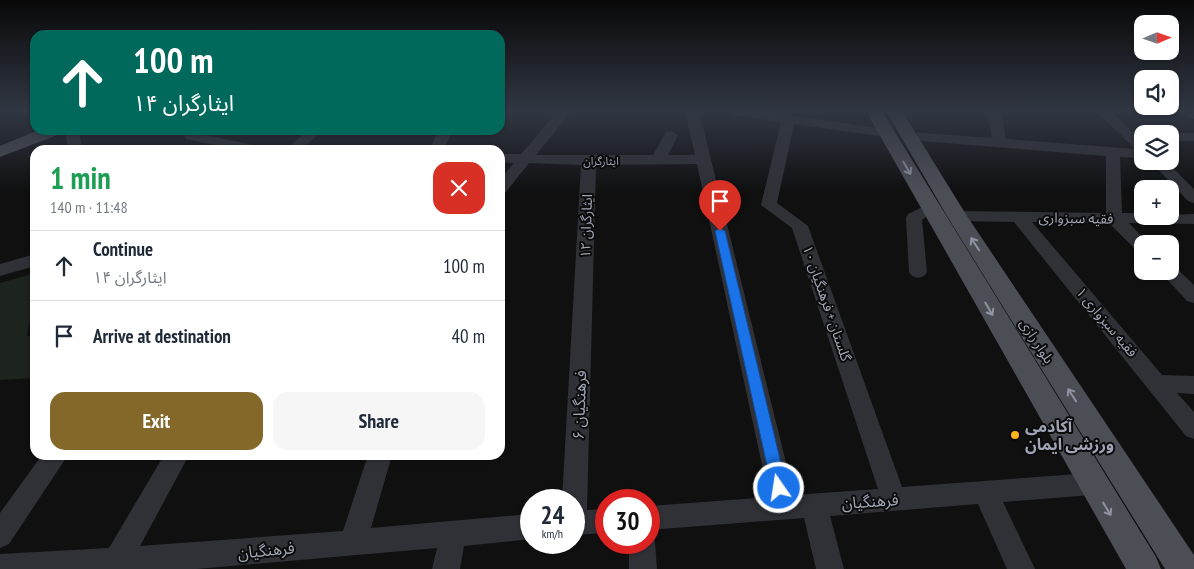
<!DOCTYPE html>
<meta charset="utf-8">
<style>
body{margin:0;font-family:"PT Sans Narrow","Noto Sans Arabic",sans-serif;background:#f6f6f7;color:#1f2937;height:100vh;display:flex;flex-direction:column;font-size:19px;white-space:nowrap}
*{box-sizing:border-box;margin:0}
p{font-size:16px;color:#747a83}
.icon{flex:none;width:28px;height:28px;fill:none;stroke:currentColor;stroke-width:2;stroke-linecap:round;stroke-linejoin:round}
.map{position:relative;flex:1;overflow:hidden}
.details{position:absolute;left:30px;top:145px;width:475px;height:315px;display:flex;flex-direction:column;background:#fff;border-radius:15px;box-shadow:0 1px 4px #0004}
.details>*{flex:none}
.banner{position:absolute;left:30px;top:30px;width:475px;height:105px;border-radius:15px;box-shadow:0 1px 4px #0004;background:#00695c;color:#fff;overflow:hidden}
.needle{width:32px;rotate:88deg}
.fabs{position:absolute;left:1134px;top:15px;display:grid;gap:10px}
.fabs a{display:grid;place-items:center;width:45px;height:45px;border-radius:10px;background:#fff;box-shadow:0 1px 4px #0004;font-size:25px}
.speed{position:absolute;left:520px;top:489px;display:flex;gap:10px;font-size:25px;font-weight:700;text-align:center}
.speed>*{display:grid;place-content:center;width:65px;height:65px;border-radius:50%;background:#fff;box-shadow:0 1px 4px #0004;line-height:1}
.speed small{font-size:12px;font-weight:400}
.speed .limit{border:8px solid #d22;background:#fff;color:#111}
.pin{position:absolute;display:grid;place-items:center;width:42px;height:42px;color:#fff;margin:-51px -21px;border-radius:50% 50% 50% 0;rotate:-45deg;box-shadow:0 0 5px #0007}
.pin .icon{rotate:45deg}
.me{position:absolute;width:55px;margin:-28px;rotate:347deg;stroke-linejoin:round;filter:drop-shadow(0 0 4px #0008)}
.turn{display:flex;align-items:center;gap:18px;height:105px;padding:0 20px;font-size:22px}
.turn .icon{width:65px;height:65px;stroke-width:2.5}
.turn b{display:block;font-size:35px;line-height:42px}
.round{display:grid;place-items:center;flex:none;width:52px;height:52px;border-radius:15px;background:#f6f6f7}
.head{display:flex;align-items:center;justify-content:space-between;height:85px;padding:0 20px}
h1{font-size:30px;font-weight:600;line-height:38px;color:#1e9e55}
.primary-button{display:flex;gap:10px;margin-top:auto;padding:10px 20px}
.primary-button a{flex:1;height:58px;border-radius:15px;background:#84682a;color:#fff;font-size:20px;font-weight:600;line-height:58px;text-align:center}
.primary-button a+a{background:#f6f6f7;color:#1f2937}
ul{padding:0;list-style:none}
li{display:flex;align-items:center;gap:15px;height:70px;padding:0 20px;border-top:1px solid #e0e1e3}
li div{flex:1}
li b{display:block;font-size:19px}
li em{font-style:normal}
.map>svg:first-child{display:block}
.green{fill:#1c241d}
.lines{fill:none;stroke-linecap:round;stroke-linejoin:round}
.minor{fill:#303137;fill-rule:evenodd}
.major{fill:#4c4e56;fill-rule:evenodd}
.oneway{stroke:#8e94a1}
.route{fill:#1a73e8;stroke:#114b97}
.poi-dot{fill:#ffb41a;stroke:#0b0b0c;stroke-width:2}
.labels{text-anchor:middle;stroke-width:4;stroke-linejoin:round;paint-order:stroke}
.far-street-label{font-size:11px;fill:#9fa5b4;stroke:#0b0b0c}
.street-label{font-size:14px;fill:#9fa5b4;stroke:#0b0b0c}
.near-street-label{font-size:16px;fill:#9fa5b4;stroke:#0b0b0c}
.near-poi-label{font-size:16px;font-weight:bold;fill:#9fa5b4;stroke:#0b0b0c;text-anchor:start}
</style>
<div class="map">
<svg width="1194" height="569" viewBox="0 0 1194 569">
<rect width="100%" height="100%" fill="#101011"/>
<path class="green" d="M35 273V288L27 336H35V378L0 380V283Z"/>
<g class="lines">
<g class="minor">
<path d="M558 111H572L536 155H653L666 132 671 131 678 135 668 155H695L685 111H699L794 495 878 489 792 228 761 205 781 122 734 115 727 111H761L886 129 893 133 886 137 794 124 777 203 808 226 902 487 1092 473 1101 476 1105 484 1101 492 1092 495 1003 502 1035 569H1007L978 504 830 516 844 569H816L804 518 649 530V506L769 497 697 164 596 165 587 510 606 509V533L574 535V500H562L581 165 529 163 506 192 500 194V179L514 163 500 162V154H521Z"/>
<path d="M987 111H1001L1006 139 1135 149 1096 111H1111L1142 141V158L1120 157 1122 213H1142V216L1194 214V224L1129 223 1149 244H1142V251L1136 250 1109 223 1032 222 1162 375 1194 376V394L1177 393 1194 412V439L1186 436 1014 222 957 221 951 220 949 216 951 212 957 211 1106 213V156L909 140 902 136 909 132 992 138Z"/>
<path d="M1182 111H1194V119L1189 118Z"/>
<path d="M65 130H79L82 150H68Z"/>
<path d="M308 130H323L301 150H285Z"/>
<path d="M438 130H452L444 150H430Z"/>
<path d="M191 132 259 146 264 147 266 150H238L186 139 184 136Z"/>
<path d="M1170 133H1194V141H1170V134H1166Z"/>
<path d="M1150 161H1166L1194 189V203L1188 201Z"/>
<path d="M931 203 937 205 939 208 922 220 927 272 924 276 918 278 912 276 909 272 906 218 908 214Z"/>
<path d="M35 254V266L0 276V264Z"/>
<path d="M1170 265 1175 267 1194 285V303L1187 301 1163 275 1160 271H1170Z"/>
<path d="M42 455H68L9 544 0 548V513Z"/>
<path d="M164 455H189L140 546 343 531 368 455H392L371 528 531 514V539L464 546 460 569H432L437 548 197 569H0V554L109 548Z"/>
<path d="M649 532 652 533 655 542 657 569H629V542H649Z"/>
</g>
<g class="major">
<path d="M866 111H882L1156 557 1161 569H1126Z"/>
<path d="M886 111H902L967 216 1194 555V569H1165L947 216Z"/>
<path d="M39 130H62L60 134 0 157V146Z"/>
</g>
</g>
<defs><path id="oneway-shaft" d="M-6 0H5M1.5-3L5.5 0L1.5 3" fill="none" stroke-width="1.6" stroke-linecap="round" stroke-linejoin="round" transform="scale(1.25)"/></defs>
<g class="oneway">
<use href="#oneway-shaft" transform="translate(907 168) rotate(60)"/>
<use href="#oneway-shaft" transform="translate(975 244) rotate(-123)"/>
<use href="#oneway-shaft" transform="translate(989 309) rotate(60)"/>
<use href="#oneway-shaft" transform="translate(1072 395) rotate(-123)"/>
<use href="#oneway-shaft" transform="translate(1107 509) rotate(59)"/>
</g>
<linearGradient id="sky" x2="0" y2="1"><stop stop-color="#090909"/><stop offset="0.58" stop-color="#313743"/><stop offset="1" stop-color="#313743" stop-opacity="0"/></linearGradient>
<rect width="1194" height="191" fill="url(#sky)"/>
<path class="route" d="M720 228 725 231 787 488 785 493 779 495 774 493 772 488 715 231Z"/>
<circle class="poi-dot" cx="1015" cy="435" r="5"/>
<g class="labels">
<g class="far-street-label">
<text x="601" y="165">ایثارگران</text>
</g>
<g class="street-label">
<text transform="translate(1076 218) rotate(1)" y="5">فقیه سبزواری</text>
<text transform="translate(586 226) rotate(-88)" y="5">ایثارگران ۱۲</text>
<text transform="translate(827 303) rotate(71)" y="5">گلستان + فرهنگیان ۱۰</text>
<text transform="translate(1107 322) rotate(50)" y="5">فقیه سبزواری ۱</text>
<text transform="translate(1037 341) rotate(57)" y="5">بلوار رازی</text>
</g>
<g class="near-street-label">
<text transform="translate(579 405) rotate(-88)" y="6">فرهنگیان ۶</text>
<text transform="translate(870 501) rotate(-4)" y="6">فرهنگیان</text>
<text transform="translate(266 550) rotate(-6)" y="6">فرهنگیان</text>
</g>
<g class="near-poi-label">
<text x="1025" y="432">آکادمی<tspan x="1025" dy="18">ورزشی ایمان</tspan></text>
</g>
</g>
</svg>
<div class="fabs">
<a><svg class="needle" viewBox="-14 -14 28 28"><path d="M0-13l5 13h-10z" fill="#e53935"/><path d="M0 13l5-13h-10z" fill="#747a83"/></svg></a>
<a><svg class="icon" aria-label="sound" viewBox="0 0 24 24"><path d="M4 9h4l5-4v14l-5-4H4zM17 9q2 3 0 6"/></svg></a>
<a><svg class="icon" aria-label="layers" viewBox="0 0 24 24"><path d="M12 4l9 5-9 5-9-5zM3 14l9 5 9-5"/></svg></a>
<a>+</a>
<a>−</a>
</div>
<div class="speed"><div>24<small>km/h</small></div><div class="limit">30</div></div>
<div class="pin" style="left:720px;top:231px;background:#d93025"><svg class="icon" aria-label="arrive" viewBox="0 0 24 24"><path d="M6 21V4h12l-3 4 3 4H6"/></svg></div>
<svg class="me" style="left:779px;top:488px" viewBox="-20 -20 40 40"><circle r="17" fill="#1a73e8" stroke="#fff" stroke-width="3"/><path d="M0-11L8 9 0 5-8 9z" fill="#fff"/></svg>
<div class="banner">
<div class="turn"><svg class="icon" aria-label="ahead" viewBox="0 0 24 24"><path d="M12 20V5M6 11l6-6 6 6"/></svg><div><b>100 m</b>ایثارگران ۱۴</div></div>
</div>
<section class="details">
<div class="head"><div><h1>1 min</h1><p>140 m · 11:48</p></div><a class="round" style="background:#d93025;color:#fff"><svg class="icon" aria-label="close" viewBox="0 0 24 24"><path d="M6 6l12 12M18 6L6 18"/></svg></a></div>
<ul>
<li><svg class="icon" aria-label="ahead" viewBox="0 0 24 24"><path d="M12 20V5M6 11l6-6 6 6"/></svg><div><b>Continue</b><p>ایثارگران ۱۴</p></div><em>100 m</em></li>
<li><svg class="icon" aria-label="arrive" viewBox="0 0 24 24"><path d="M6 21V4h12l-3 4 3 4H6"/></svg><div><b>Arrive at destination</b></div><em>40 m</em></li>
</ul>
<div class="primary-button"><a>Exit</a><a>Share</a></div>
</section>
</div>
